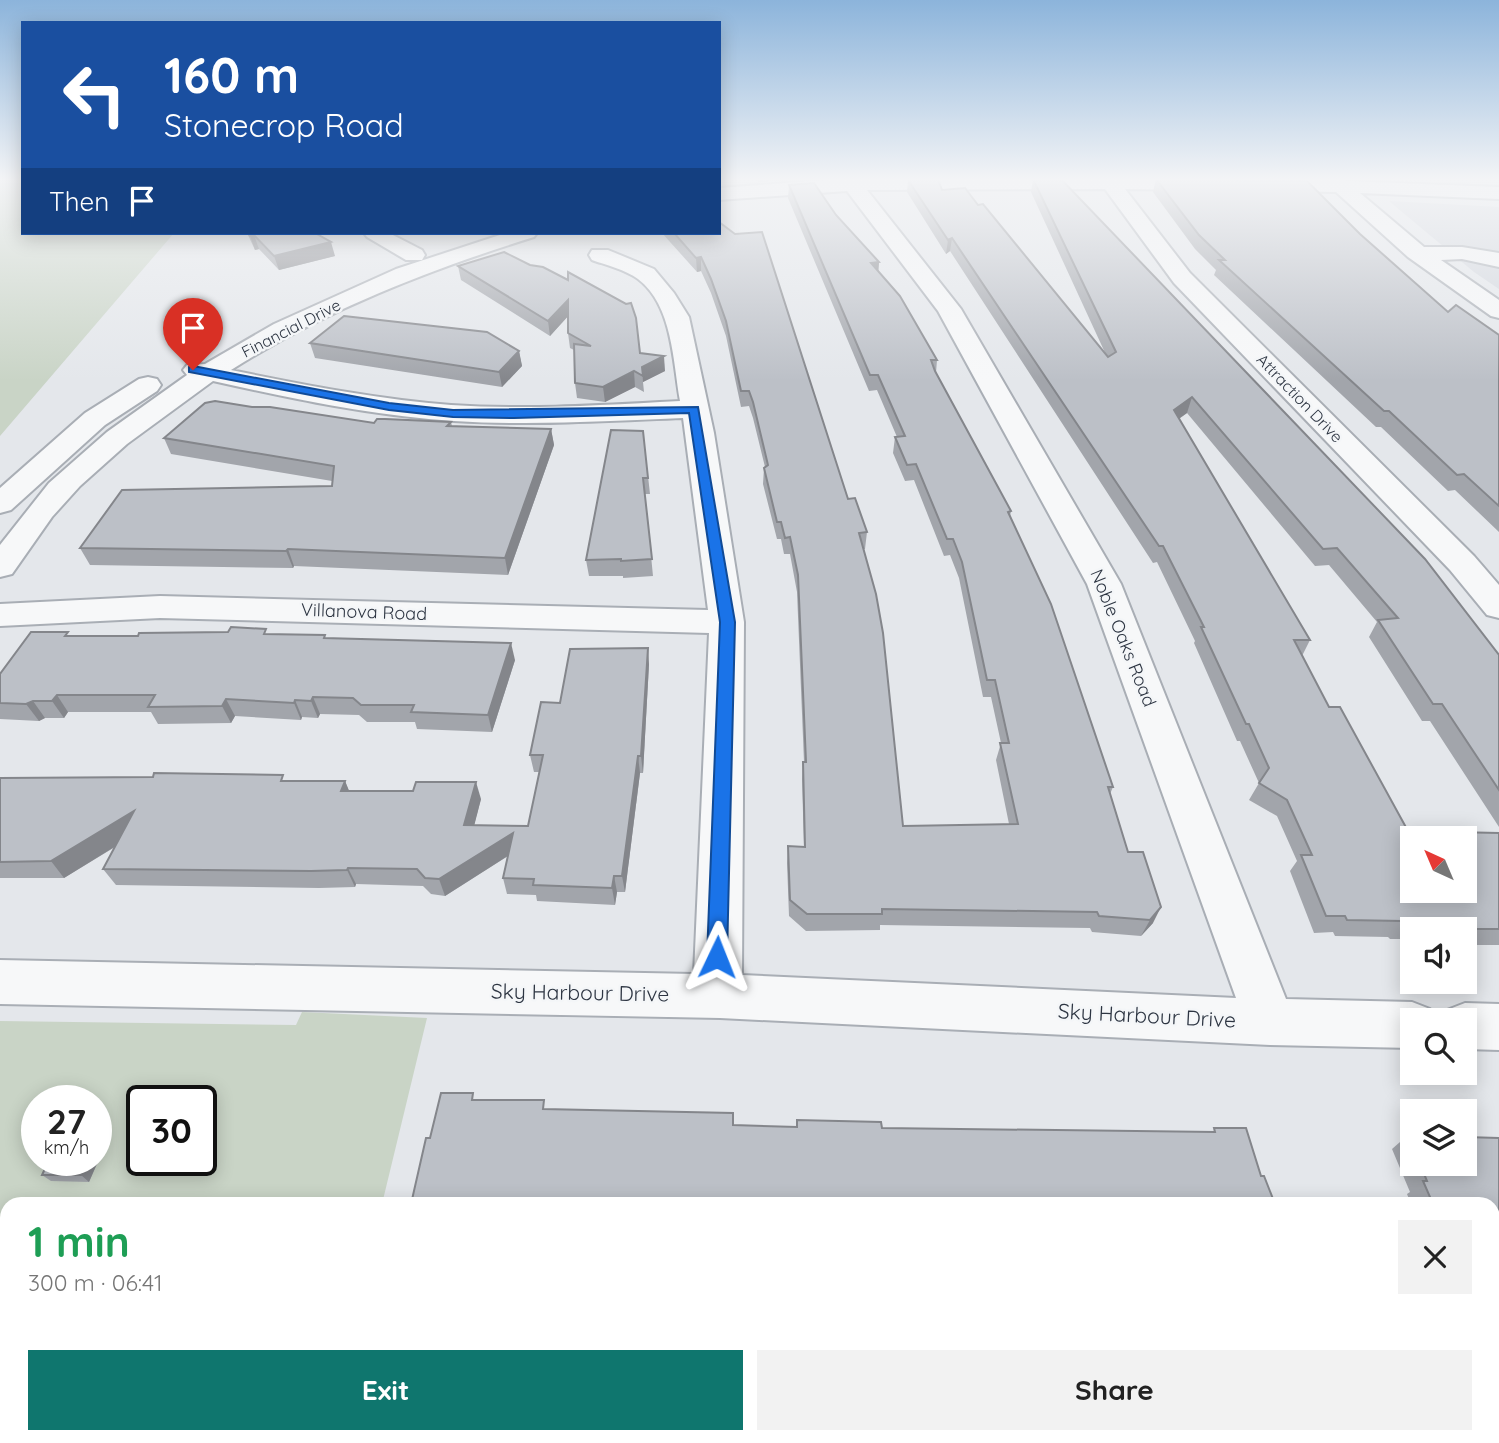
<!DOCTYPE html>
<meta charset="utf-8">
<style>
body{margin:0;font-family:Quicksand,sans-serif;background:#f2f2f2;color:#222;height:100vh;display:flex;flex-direction:column;font-size:26px;white-space:nowrap}
*{box-sizing:border-box;margin:0}
p{font-size:23px;color:#767676}
.icon{flex:none;width:38px;height:38px;fill:none;stroke:currentColor;stroke-width:2;stroke-linecap:round;stroke-linejoin:round}
.map{position:relative;flex:1;overflow:hidden}
.side{position:absolute;left:0px;top:1197px;width:1500px;height:247px;display:flex;flex-direction:column;background:#fff;border-radius:21px 21px 0 0;box-shadow:0 4px 18px #0003}
.side>*{flex:none}
.banner{position:absolute;left:21px;top:21px;width:700px;height:214px;border-radius:0px;box-shadow:0 4px 18px #0003;background:#1a4fa0;color:#fff;overflow:hidden}
.needle{width:46px;rotate:316deg}
.tools{position:absolute;left:1400px;top:826px;display:grid;gap:14px}
.tools a{display:grid;place-items:center;width:77px;height:77px;border-radius:0px;background:#fff;box-shadow:0 4px 18px #0003;font-size:35px}
.speed{position:absolute;left:21px;top:1085px;display:flex;gap:14px;font-size:35px;font-weight:700;text-align:center}
.speed>*{display:grid;place-content:center;width:91px;height:91px;border-radius:50%;background:#fff;box-shadow:0 4px 18px #0003;line-height:1}
.speed small{font-size:18px;font-weight:400}
.speed .limit{border:4px solid #111;border-radius:10px;background:#fff;color:#111}
.pin{position:absolute;display:grid;place-items:center;width:60px;height:60px;color:#fff;margin:-72px -30px;border-radius:50% 50% 50% 0;rotate:-45deg;box-shadow:0 0 7px #0007}
.pin .icon{rotate:45deg}
.me{position:absolute;width:77px;margin:-38px;rotate:2deg;stroke-linejoin:round;filter:drop-shadow(0 0 5px #0008)}
.turn{display:flex;align-items:center;gap:24px;height:147px;padding:0 28px;font-size:32px}
.turn .icon{width:91px;height:91px;stroke-width:2.5}
.turn b{display:block;font-size:49px;line-height:60px}
.then{display:flex;align-items:center;height:66px;padding:0 28px;background:#0003;gap:14px;font-size:26px}
.round{display:grid;place-items:center;flex:none;width:74px;height:74px;border-radius:0px;background:#f2f2f2}
.overview{display:flex;align-items:center;justify-content:space-between;height:119px;padding:0 28px}
h1{font-size:42px;font-weight:700;line-height:52px;color:#1e9e55}
.action{display:flex;gap:14px;margin-top:auto;padding:14px 28px}
.action a{flex:1;height:80px;border-radius:0px;background:#0f766e;color:#fff;font-size:28px;font-weight:700;line-height:80px;text-align:center}
.action a+a{background:#f2f2f2;color:#222}
.map>svg:first-child{display:block}
.built{fill:#d2d6dd}
.green{fill:#c9d4c6;fill-rule:evenodd}
.lines{fill:none;stroke-linecap:round;stroke-linejoin:round}
.minor-casing{stroke:#a9aeb5;stroke-width:4}
.minor{fill:#f7f8f9;fill-rule:evenodd}
.wall{fill:#a2a5ab}
.shaded-wall{fill:#84868b}
.building{fill:#bcc0c7;stroke:#84868b;stroke-width:2;fill-rule:evenodd}
.route{fill:#1a73e8;stroke:#114b97;stroke-width:2}
.labels{text-anchor:middle;stroke-width:5;stroke-linejoin:round;paint-order:stroke}
.far-street-label{font-size:16px;fill:#2d3542;stroke:#f4f6f8}
.street-label{font-size:18px;fill:#2d3542;stroke:#f4f6f8}
.near-street-label{font-size:21px;fill:#2d3542;stroke:#f4f6f8}
</style>
<div class="map">
<svg width="1499" height="1443" viewBox="0 0 1499 1443">
<rect width="100%" height="100%" fill="#e4e7eb"/>
<path class="built" d="M1389 201 1499 207V289L1474 272Z"/>
<g class="green">
<path d="M0 179H23V233H174L0 436Z"/>
<path d="M302 1012 427 1018 382 1204H7V1437H1493V1397H1499V1443H0V1021L296 1025ZM37 1101H96V1160H37ZM142 1101H201V1160H142Z"/>
</g>
<g class="lines">
<defs>
<g id="minor">
<path d="M839 179H1343L1346 181 1499 187V199L1360 193 1424 247H1462L1499 253V267L1462 259 1441 260 1499 300V318L1491 316 1408 257 1336 192 1125 189 1190 273 1474 556 1499 585V618L1487 615 1450 570 1174 283 1105 189 867 190 961 309 1121 584 1286 999 1412 1002 1430 1009 1435 1020H1412V1048L1270 1045 720 1018 0 1004V960L694 974 709 633 160 618 0 626V604L160 596 708 610 683 418C607 421 531 426 454 421 373 416 293 399 213 381L127 444 80 486 52 517 12 574 0 577V545L49 483 107 432 187 375 183 370 187 365 205 364 274 324 396 269 506 233H537L534 237C429 270 325 310 231 370 304 385 377 399 451 405 528 410 604 405 680 401 673 363 673 305 638 279 626 270 606 265 592 260L589 255 592 250H608L654 269 674 293 689 317 714 433 744 622 742 975 1236 998 1087 584 938 311 847 191 719 200V188Z"/>
<path d="M364 233H389L422 250 425 255 422 260H406L367 237Z"/>
<path d="M148 377 157 379 161 385 157 391 105 425 11 510 0 513V488L85 413 139 379Z"/>
<path d="M1465 1003 1499 1004V1050L1465 1049V1020H1443L1447 1010Z"/>
</g>
</defs>
<use href="#minor" class="minor-casing"/>
<use href="#minor" class="minor"/>
</g>
<g class="wall">
<path d="M1033 179 1499 655V827L1430 721H1422L1369 637 1377 622 1329 565 1315 566 1187 413 1179 419 1310 640 1302 656 1329 707 1408 831 1499 833V945H1465V929H1412V939H1390L1388 937 1335 936 1333 932 1314 933 1290 871 1297 861 1277 816 1249 800 1259 783 1240 741H1237L1194 643 1195 641 1157 562 1153 563 950 251 946 254 907 192 908 180 942 190 978 205 1107 357 1031 192Z"/>
<path d="M1156 179 1360 234 1448 312 1499 335V532L1455 490 1448 491 1381 427H1376L1214 275 1216 270 1195 249 1153 192Z"/>
<path d="M789 185 836 215 879 262 878 271 937 360 936 373 1011 511 1010 516 1113 787 1110 794 1128 852 1153 923 1141 936 1092 932 1090 928 880 925V930L806 931 789 916 787 863 788 846 804 847 802 779 803 762H804L797 592 790 554H784L781 539H777L763 484 764 468 765 467 753 418 749 406 741 407 726 336 711 293 701 271 697 272 662 233H719L848 499 867 532 865 549H864L903 826 1009 824 996 760 1001 743 991 697H983L959 578 950 555 944 556 914 480 905 481 893 453 895 437H897L877 390 869 391 788 198Z"/>
<path d="M247 233H320L321 236 335 256 279 270 259 249 255 250Z"/>
<path d="M504 252 640 353 665 371 643 382 644 392 635 387 605 402 577 398 575 383 574 350 570 348 568 333V316L550 336 461 280 458 266Z"/>
<path d="M310 343 519 351 522 366 502 387 315 358Z"/>
<path d="M252 407 374 423 451 422 452 426 551 429 554 445 508 575 294 566 293 568 90 565 80 548 332 486V481L171 454 164 438Z"/>
<path d="M643 431 650 494H645L653 576 623 578V576H589L586 560Z"/>
<path d="M269 634 326 638 515 660 492 732 417 729 415 722H367L359 715 320 714 318 718 302 717 301 720 235 716 231 723 158 724 151 712H68L64 718H45L39 721 0 719V674L138 636Z"/>
<path d="M649 664 643 773H640L625 892H617L615 905 537 901 536 895 507 894 503 878 508 856 445 896 431 894 423 886 356 884 355 887 319 888 116 885 103 869 115 847 64 878H0V778L345 781 349 791 481 799 474 825 528 826 540 772H534L530 755 560 703Z"/>
<path d="M1408 1135H1412V1164H1465L1499 1138V1310H1493V1204H1411L1407 1194 1410 1192 1392 1149Z"/>
<path d="M106 1143 89 1182 51 1181 42 1175Z"/>
</g>
<g class="shaded-wall">
<path d="M758 179H802L758 182Z"/>
<path d="M254 235 259 249 255 250 250 236Z"/>
<path d="M952 238 950 251 946 254 948 240Z"/>
<path d="M331 242 335 256 279 270 274 256Z"/>
<path d="M701 257V271L697 272 696 258Z"/>
<path d="M879 262 878 276 871 263Z"/>
<path d="M568 300 570 314 550 336 548 321Z"/>
<path d="M519 351 522 366 502 387 499 372Z"/>
<path d="M664 356 665 371 643 382 642 367Z"/>
<path d="M634 371 635 387 605 402 603 387Z"/>
<path d="M1192 397 1187 413 1168 426 1174 410Z"/>
<path d="M551 429 554 445 508 575 505 558Z"/>
<path d="M288 549 294 566 293 568 286 551Z"/>
<path d="M511 643 515 660 492 732 488 715Z"/>
<path d="M648 648 649 664 643 773 641 756Z"/>
<path d="M57 695 68 712 64 718 52 701Z"/>
<path d="M313 697 320 714 318 718 311 701Z"/>
<path d="M226 699 235 716 231 723 222 706Z"/>
<path d="M295 700 302 717 301 720 294 703Z"/>
<path d="M33 701 45 718 39 721 26 704Z"/>
<path d="M638 756 640 773 625 892 622 876Z"/>
<path d="M345 781 352 798 341 791Z"/>
<path d="M476 782 481 799 470 842 464 825Z"/>
<path d="M134 811 145 828 64 878 51 861Z"/>
<path d="M513 833 517 850 445 896 439 879Z"/>
<path d="M348 868 356 884 355 887 347 870Z"/>
<path d="M614 876 617 892 615 905 612 888Z"/>
<path d="M1161 907 1153 923 1141 936 1150 920Z"/>
<path d="M98 1136 106 1143 89 1182 81 1175 87 1160H96V1140Z"/>
<path d="M86 1437H98L104 1443H92Z"/>
</g>
<g class="building">
<path d="M938 179 942 190 965 188 978 205 983 204 1108 357 1116 352 1033 179H1061L1425 559 1499 655V790L1442 704H1433L1378 620 1398 618 1337 548 1323 549 1192 397 1174 410 1310 640H1294L1329 707H1340L1408 831 1499 833V929H1461L1457 923H1403L1402 921 1347 920 1345 916H1326L1301 855H1312L1287 800 1259 783 1269 768 1249 724H1246L1201 627H1204L1163 546H1159L952 238 948 240 908 180ZM1412 838H1465V891H1412Z"/>
<path d="M1156 179 1307 181 1360 234 1448 312 1456 305 1499 335V506L1464 474 1457 475 1389 411H1384L1219 260H1225L1199 235Z"/>
<path d="M814 183 836 215 879 262 871 263 900 296 937 360H931L935 371 1011 511 1008 512 1051 604 1113 787H1108L1128 852H1143L1161 907 1150 920 1099 916 1097 912 882 909V914H807L790 900 788 846 805 847 803 762H806L798 575 790 537 785 538 781 522H777L764 468 768 465 753 402 749 391H741L726 321 711 279 701 257 696 258 674 233H719V222L735 234 762 232 848 499 855 498 867 532 859 533 876 594 883 633 903 826 1018 824 1000 743H1009L995 680H987L962 562 953 539H947L916 464 907 465 895 437 905 436 878 375H870L789 185Z"/>
<path d="M248 233H315L331 242 274 256 254 235 250 236Z"/>
<path d="M504 252 530 265 543 267 568 280V272L626 304 631 303 636 318 640 353 664 356 642 367 643 376 634 371 603 387 575 383 574 344 591 346 568 333V300L548 321 458 266Z"/>
<path d="M344 316 487 332 519 351 499 372 310 343Z"/>
<path d="M215 401 252 407H270L374 423 377 419H385L451 422 447 426 551 429 505 558 288 549 286 551 80 548 122 490 332 486 334 466 164 438 205 403Z"/>
<path d="M611 430 643 431 648 478H643L652 559 621 561V559L586 560Z"/>
<path d="M231 627 266 629 264 634 325 635 324 638 511 643 488 715 411 712 414 705H361L353 698 313 697 311 701 295 700 294 703 226 699 222 706 148 707 155 695H57L52 701H33L26 704 0 703V674L31 632H68L65 636H138L139 633 228 632Z"/>
<path d="M648 648 641 756H638L622 876H614L612 888 533 885 534 879 503 878 513 833 439 879 425 878 417 869 348 868 347 870 311 871 103 869 134 811 51 861 0 862V778L153 777 154 773 283 775 281 781H345L341 791H413L416 782H476L464 825 528 826 543 755H530L541 702 560 703 570 649Z"/>
<path d="M441 1093H473L472 1100H544L543 1109 733 1113V1125L797 1127V1120L881 1122 882 1128 1215 1132 1214 1128H1246L1261 1176H1264L1275 1204H411L426 1138H430Z"/>
<path d="M1408 1135H1412V1146Z"/>
<path d="M1465 1137 1499 1138V1299L1493 1298V1204H1433L1423 1181H1427L1420 1164H1465Z"/>
<path d="M49 1160H87L81 1175H42Z"/>
<path d="M0 1346H7V1437H86L92 1443H0Z"/>
</g>
<linearGradient id="sky" x2="0" y2="1"><stop stop-color="#8cb4db"/><stop offset="0.47" stop-color="#f3f4f6"/><stop offset="1" stop-color="#f3f4f6" stop-opacity="0"/></linearGradient>
<rect width="1499" height="381" fill="url(#sky)"/>
<path class="route" d="M193 366 389 403 453 410 698 407 735 622 727 957 724 963 717 965 710 963 707 957 720 622 689 413 514 418 453 417 389 410 189 372V367Z"/>
<g class="labels">
<g class="far-street-label">
<text transform="translate(291 328) rotate(-27)" y="6">Financial Drive</text>
<text transform="translate(1300 398) rotate(46)" y="6">Attraction Drive</text>
</g>
<g class="street-label">
<text transform="translate(364 612) rotate(2)" y="6">Villanova Road</text>
<text transform="translate(1123 638) rotate(68)" y="6">Noble Oaks Road</text>
</g>
<g class="near-street-label">
<text transform="translate(580 993) rotate(1)" y="7">Sky Harbour Drive</text>
<text transform="translate(1147 1016) rotate(3)" y="7">Sky Harbour Drive</text>
</g>
</g>
</svg>
<div class="tools">
<a><svg class="needle" viewBox="-14 -14 28 28"><path d="M0-13l5 13h-10z" fill="#e53935"/><path d="M0 13l5-13h-10z" fill="#767676"/></svg></a>
<a><svg class="icon" aria-label="sound" viewBox="0 0 24 24"><path d="M4 9h4l5-4v14l-5-4H4zM17 9q2 3 0 6"/></svg></a>
<a><svg class="icon" aria-label="search" viewBox="0 0 24 24"><circle cx="10" cy="10" r="6"/><path d="M15 15l6 6"/></svg></a>
<a><svg class="icon" aria-label="layers" viewBox="0 0 24 24"><path d="M12 4l9 5-9 5-9-5zM3 14l9 5 9-5"/></svg></a>
</div>
<div class="speed"><div>27<small>km/h</small></div><div class="limit">30</div></div>
<div class="pin" style="left:193px;top:370px;background:#d93025"><svg class="icon" aria-label="arrive" viewBox="0 0 24 24"><path d="M6 21V4h12l-3 4 3 4H6"/></svg></div>
<svg class="me" style="left:717px;top:957px" viewBox="-20 -20 40 40"><path d="M0-17L14 15 0 8-14 15z" fill="#1a73e8" stroke="#fff" stroke-width="4"/></svg>
<div class="banner">
<div class="turn"><svg class="icon" aria-label="left" viewBox="0 0 24 24"><path d="M17 20v-9H6M10 6l-5 5 5 5"/></svg><div><b>160 m</b>Stonecrop Road</div></div>
<div class="then">Then<svg class="icon" aria-label="arrive" viewBox="0 0 24 24"><path d="M6 21V4h12l-3 4 3 4H6"/></svg></div>
</div>
<section class="side">
<div class="overview"><div><h1>1 min</h1><p>300 m · 06:41</p></div><a class="round"><svg class="icon" aria-label="close" viewBox="0 0 24 24"><path d="M6 6l12 12M18 6L6 18"/></svg></a></div>
<div class="action"><a>Exit</a><a>Share</a></div>
</section>
</div>
